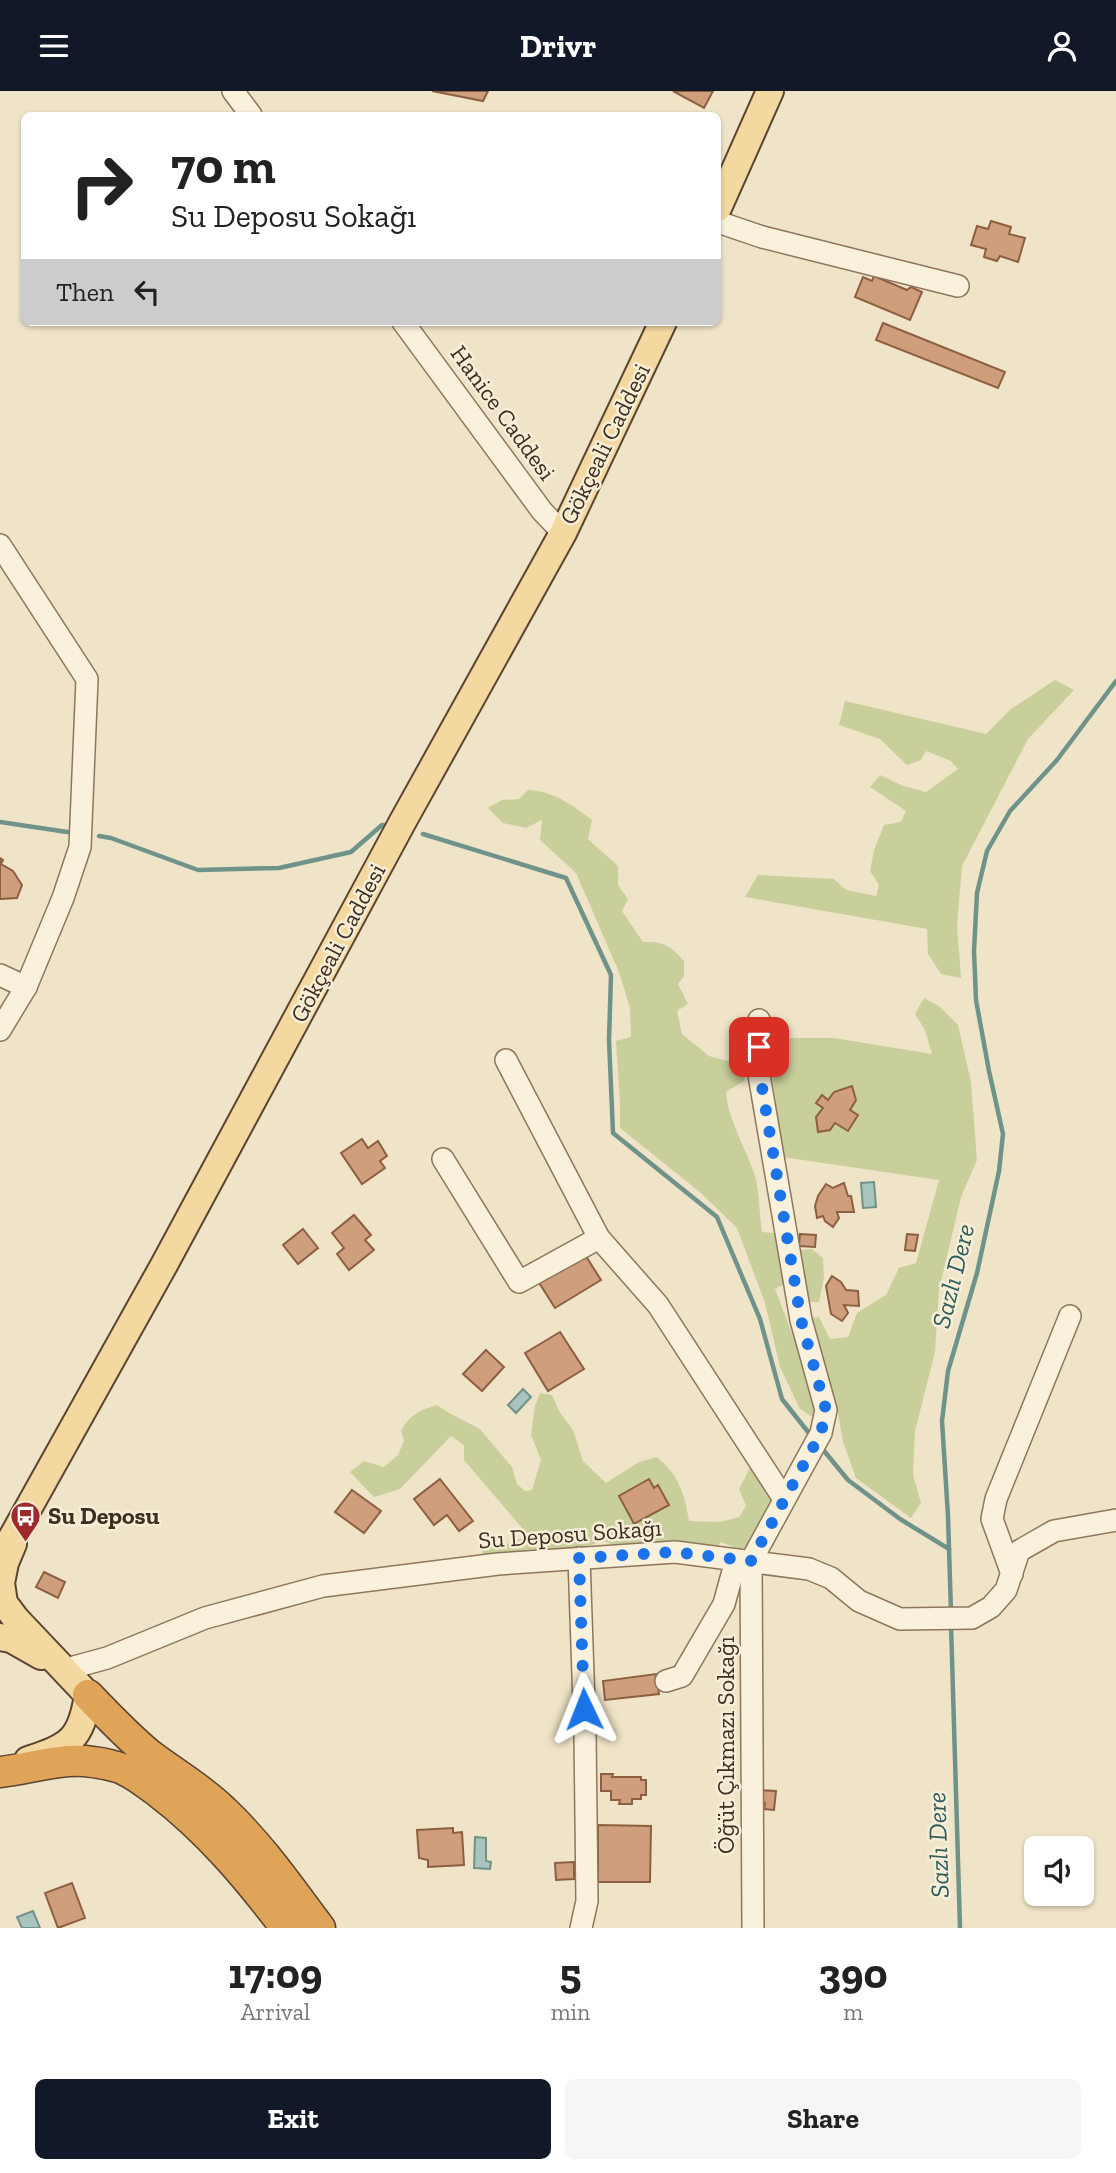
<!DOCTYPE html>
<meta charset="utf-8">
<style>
body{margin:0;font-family:"Zilla Slab",serif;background:#f6f6f6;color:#222;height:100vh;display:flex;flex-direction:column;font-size:26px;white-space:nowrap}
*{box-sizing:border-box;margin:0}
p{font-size:23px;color:#767676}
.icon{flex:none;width:38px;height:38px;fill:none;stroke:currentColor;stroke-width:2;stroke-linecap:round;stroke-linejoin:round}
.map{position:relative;height:1837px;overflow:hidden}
.sheet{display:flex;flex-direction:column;background:#fff;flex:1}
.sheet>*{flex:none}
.top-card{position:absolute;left:21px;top:21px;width:700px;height:214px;border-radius:10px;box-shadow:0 2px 5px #0004;background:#fff;color:#222;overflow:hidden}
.tools{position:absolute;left:1024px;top:1745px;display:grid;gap:14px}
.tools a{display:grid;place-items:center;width:70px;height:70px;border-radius:10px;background:#fff;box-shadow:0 2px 5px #0004;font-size:35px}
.pin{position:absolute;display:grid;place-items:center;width:60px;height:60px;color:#fff;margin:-30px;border-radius:14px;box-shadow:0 4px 10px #0006}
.me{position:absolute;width:77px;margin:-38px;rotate:358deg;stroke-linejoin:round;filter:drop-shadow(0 0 5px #0008)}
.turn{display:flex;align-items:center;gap:24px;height:147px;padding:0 35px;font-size:32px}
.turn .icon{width:91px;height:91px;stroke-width:2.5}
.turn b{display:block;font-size:49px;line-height:60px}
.then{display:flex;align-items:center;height:66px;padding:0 35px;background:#0003;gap:14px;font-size:26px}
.eta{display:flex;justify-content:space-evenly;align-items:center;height:119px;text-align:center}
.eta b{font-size:42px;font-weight:800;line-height:49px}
.action{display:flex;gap:14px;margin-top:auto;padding:14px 35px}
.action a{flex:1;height:80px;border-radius:10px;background:#111827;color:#fff;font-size:28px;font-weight:800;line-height:80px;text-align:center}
.action a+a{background:#f6f6f6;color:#222}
header{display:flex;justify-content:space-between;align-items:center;height:91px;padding:0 35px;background:#111827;color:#fff;font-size:32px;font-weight:800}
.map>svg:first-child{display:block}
.green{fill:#c9cf9b}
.water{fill:#a9c4bc;stroke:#6f938a;stroke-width:2}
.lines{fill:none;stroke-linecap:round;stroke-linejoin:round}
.stream{stroke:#6f938a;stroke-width:4.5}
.building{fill:#cf9f7d;stroke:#8d5f41;stroke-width:2}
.minor-casing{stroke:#8d765c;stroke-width:24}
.major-casing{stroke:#5b4430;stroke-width:30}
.highway-casing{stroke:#5b4430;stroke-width:33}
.minor{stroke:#faf1dc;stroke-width:21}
.major{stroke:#f3d9a0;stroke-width:26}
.highway{stroke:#e0a458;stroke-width:30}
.route{stroke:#1a73e8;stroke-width:12;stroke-dasharray:0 21.6}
.labels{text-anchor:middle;stroke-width:5;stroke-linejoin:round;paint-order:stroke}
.street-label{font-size:24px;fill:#3d2e20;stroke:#f7eed8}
.poi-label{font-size:24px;font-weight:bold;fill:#3d2e20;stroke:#f7eed8;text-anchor:start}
.water-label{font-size:26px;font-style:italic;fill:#2f5d5a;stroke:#f7eed8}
</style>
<header><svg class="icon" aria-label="menu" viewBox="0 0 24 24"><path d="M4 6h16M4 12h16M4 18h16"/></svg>Drivr<svg class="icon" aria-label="person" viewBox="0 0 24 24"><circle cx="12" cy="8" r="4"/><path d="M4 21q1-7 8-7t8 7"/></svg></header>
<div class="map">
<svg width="1116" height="1837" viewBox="0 0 1116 1837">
<rect width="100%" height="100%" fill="#f0e4c8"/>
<g class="green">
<path d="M1055 589 1074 599 1028 648 962 775 957 834 961 887 941 883 928 863 927 838 745 806 758 784 834 788 846 799 876 805 879 794 870 780 874 759 884 734 901 731 906 720 870 696 880 684 903 695 926 701 958 678 951 670 926 660 921 669 907 674 880 648 839 634 845 610 986 643 1011 618Z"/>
<path d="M528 699C554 700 572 714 592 729L588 748 618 775V794L628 808 622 820 643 851C664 850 671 855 684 870V885L678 893 688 913 677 920 682 943 709 965 746 975 744 990 726 1001C727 1026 747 1060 755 1085 760 1102 759 1123 762 1141L774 1142 783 1160 786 1192 775 1198 804 1274 819 1330 800 1318 780 1276 765 1212 737 1137 701 1102 620 1037V1012L616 950 631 946 630 917 619 881 576 782 540 749 542 729 526 737 503 732 488 717 502 709 519 708Z"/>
<path d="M924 907 939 915 958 934 971 991 977 1069 961 1106 939 1199 935 1261 915 1340 913 1384 921 1412 911 1427 856 1387 843 1351 838 1322 822 1273 811 1227 819 1226 830 1248 848 1246 857 1222 886 1204 899 1177 916 1172 939 1089 782 1066 772 980 778 947H834L932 963 925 939 915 923Z"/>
<path d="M812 1158 823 1167 824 1187 819 1211H810L803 1202 800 1159Z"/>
<path d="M540 1302 552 1304 559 1320 573 1339 583 1370 606 1392 639 1371 657 1366C678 1383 685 1403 689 1430L721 1431 739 1426 746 1415 739 1398 753 1371 776 1416 753 1450 741 1459 721 1451 714 1460 627 1459 603 1450 582 1457 482 1467 483 1455H501L525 1446 522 1437 464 1369V1354L451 1345 400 1398 374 1406 350 1381 364 1370 384 1376 398 1364 404 1350 401 1340C409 1324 420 1319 437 1314L449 1322 480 1338 512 1376 517 1393 525 1400 532 1399 541 1369 531 1344 535 1315Z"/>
</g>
<g class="water">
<path d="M874 1091 876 1116 863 1117 861 1092Z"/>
<path d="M523 1298 531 1306 516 1322 508 1314Z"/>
<path d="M475 1746 486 1747V1770L491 1771 490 1778 474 1777Z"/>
<path d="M33 1820 40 1837H22L17 1826Z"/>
</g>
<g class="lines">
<g class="stream">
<path d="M0 731 74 742"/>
<path d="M423 743 566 787 611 884 609 949 613 1042 717 1126 760 1228 782 1308 812 1346"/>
<path d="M99 745 111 747 198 779 279 777 351 761 382 734 391 736"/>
<path d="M820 1355 848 1389 900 1428 949 1458"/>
<path d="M951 1521 948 1425 942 1330 948 1280 977 1182 999 1080 1003 1043 989 980 976 909 974 860 977 802 987 760 1010 720 1057 669 1116 590"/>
<path d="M951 1533 960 1837"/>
</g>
</g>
<g class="building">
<path d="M432 0H488L483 10Z"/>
<path d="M673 0H713L704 17Z"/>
<path d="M991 130 1011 136 1009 143 1025 147 1018 171 1000 165 997 170 984 166 986 158 971 154 977 135 988 138Z"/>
<path d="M874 185 907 199 911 196 922 201 910 229 855 206 863 186 872 190Z"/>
<path d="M883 232 1005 281 998 297 876 249Z"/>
<path d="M0 767 3 769 1 773 13 780 22 794 17 807 0 808Z"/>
<path d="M852 995 856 1009 850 1019 858 1024 848 1040 835 1032 830 1039 818 1041 816 1026 823 1017 816 1012 822 1004 828 1009 834 1001Z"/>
<path d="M362 1048 368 1057 378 1050 387 1065 380 1070 385 1077 362 1093 341 1062Z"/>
<path d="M844 1092 848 1105H851L854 1121H837L839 1127 833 1136 825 1130 823 1125 817 1127 815 1115 818 1105 826 1093 833 1097Z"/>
<path d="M354 1124 371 1144 365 1149 374 1159 349 1179 337 1163 344 1157 332 1142Z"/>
<path d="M303 1138 318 1157 298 1173 283 1154Z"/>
<path d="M800 1143 816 1144 815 1156 799 1155Z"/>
<path d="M907 1143 918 1144 915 1160 905 1159Z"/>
<path d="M584 1162 601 1189 555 1217 538 1190Z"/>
<path d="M832 1185 841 1191 846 1199 858 1200 859 1215 844 1214 848 1222 842 1230 831 1223 826 1195Z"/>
<path d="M560 1241 584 1278 548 1300 525 1262Z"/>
<path d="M486 1259 504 1276 482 1300 463 1283Z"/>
<path d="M440 1388 473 1430 459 1440 447 1424 434 1434 414 1408Z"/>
<path d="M649 1388 654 1397 658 1394 669 1414 634 1433 619 1405Z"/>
<path d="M352 1399 381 1420 364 1442 335 1421Z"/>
<path d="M44 1481 65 1491 58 1507 36 1496Z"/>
<path d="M656 1583 659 1603 605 1609 603 1590Z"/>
<path d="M601 1683H613L612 1686H641V1689H646V1704H641V1708H632V1713H619L620 1709H611V1700H601Z"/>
<path d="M757 1699 776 1700 774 1719 764 1718 765 1712 756 1711Z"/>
<path d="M598 1734 651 1735 650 1791H598Z"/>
<path d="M453 1737V1742L462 1741 464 1774 428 1776V1769L419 1767 417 1739Z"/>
<path d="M574 1771V1788L556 1789 555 1772Z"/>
<path d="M72 1792 85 1827 58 1837 45 1802Z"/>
</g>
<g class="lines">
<defs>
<g id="minor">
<path d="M233 0 251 24"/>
<path d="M718 131 762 146 958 195"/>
<path d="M403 231 542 420 563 442"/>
<path d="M0 454 87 588 80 756 63 807 26 896 0 939"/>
<path d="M0 884 26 896"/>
<path d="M506 969 599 1147 658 1214 784 1408"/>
<path d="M443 1068 519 1191 599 1147"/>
<path d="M579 1467 585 1643 587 1810 581 1837"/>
<path d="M1012 1483 992 1428 996 1408 1070 1225"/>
<path d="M63 1579 107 1567 205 1527 323 1495 498 1473 675 1461 809 1478 831 1487 859 1510 900 1528 972 1527 991 1516 1006 1499 1019 1460 1054 1440 1116 1429"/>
<path d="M666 1590 682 1585 724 1513 736 1469"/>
<path d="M753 1837 751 1470 821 1342 826 1319 801 1229 759 984V929"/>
</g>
<g id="major">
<path d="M718 117 770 0"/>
<path d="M13 1453 5 1472 1 1492 4 1512 16 1528 88 1604C81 1649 70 1655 28 1669"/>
<path d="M0 1468 164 1174 403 730 563 442 663 231"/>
<path d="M0 1546 11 1548 41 1565"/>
</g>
<g id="highway">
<path d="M88 1604C108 1625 128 1646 150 1664 175 1683 202 1698 224 1720 261 1755 289 1796 320 1837"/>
<path d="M0 1681C28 1678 57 1668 85 1670 95 1671 107 1673 117 1676 131 1680 145 1692 158 1701 208 1739 248 1787 286 1837"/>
</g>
</defs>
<use href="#minor" class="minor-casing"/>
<use href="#major" class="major-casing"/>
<use href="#highway" class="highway-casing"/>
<use href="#minor" class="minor"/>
<use href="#major" class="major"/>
<use href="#highway" class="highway"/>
</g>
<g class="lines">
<path class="route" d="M584 1618 579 1467 675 1461 751 1470 821 1342 826 1319 801 1229 760 984 759 956"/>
</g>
<defs>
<symbol id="bus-pin" viewBox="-11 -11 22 30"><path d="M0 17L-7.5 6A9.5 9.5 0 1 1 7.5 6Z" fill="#9e2a2b" stroke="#f7eed8"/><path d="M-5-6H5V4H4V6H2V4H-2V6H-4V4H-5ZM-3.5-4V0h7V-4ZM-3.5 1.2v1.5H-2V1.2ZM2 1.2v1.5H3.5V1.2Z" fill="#fff"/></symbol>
</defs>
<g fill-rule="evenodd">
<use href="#bus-pin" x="8" y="1408" width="35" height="47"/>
</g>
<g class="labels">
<g class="street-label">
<text transform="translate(503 322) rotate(54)" y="8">Hanice Caddesi</text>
<text transform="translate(605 353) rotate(-64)" y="8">Gökçeali Caddesi</text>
<text transform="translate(338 852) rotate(-62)" y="8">Gökçeali Caddesi</text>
<text transform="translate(570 1443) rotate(-4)" y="8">Su Deposu Sokağı</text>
<text transform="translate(726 1654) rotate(-90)" y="8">Öğüt Çıkmazı Sokağı</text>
</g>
<g class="poi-label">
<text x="48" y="1433">Su Deposu</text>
</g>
<g class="water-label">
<text transform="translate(953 1185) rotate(-76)" y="9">Sazlı Dere</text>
<text transform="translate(938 1754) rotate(-92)" y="9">Sazlı Dere</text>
</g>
</g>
</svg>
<div class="tools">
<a><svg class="icon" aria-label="sound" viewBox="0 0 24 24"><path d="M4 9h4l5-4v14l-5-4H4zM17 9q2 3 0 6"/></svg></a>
</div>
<div class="pin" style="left:759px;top:956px;background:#d93025"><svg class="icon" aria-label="arrive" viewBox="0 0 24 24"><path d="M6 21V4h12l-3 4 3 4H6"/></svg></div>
<svg class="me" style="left:584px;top:1618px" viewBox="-20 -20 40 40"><path d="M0-17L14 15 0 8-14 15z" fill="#1a73e8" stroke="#fff" stroke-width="4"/></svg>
<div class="top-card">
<div class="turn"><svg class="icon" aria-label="right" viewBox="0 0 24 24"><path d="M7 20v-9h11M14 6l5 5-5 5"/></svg><div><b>70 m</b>Su Deposu Sokağı</div></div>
<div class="then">Then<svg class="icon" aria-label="left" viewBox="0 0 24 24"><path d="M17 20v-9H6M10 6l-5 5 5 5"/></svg></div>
</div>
</div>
<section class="sheet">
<div class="eta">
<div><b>17:09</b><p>Arrival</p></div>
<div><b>5</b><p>min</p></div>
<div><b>390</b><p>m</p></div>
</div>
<div class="action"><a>Exit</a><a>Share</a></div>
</section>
